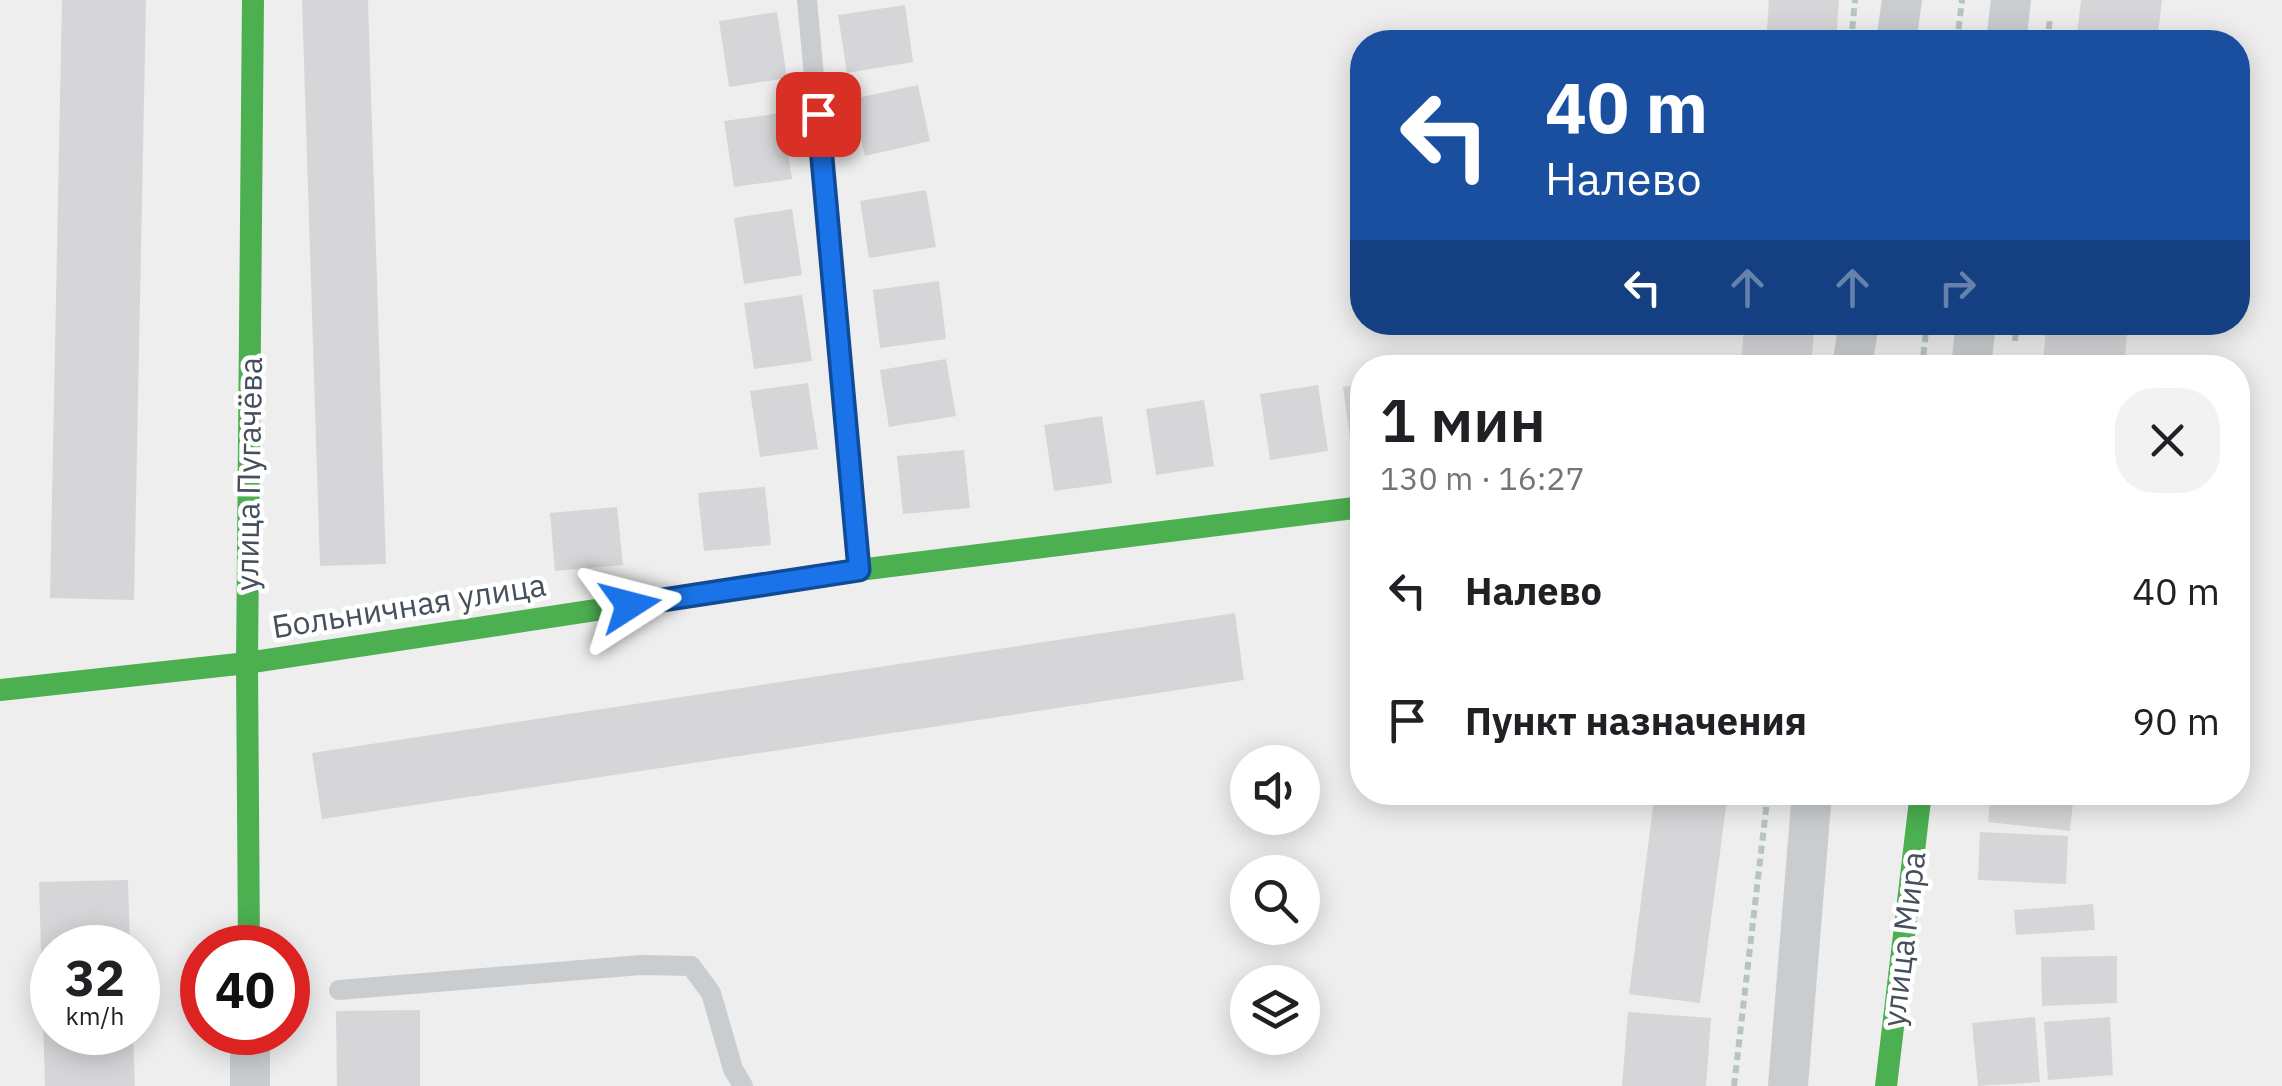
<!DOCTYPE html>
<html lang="ru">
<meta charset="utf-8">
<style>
body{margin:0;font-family:"IBM Plex Sans",sans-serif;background:#f2f2f2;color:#202124;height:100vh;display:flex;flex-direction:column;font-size:38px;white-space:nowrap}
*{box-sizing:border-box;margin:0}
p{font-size:32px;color:#757577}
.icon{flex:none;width:55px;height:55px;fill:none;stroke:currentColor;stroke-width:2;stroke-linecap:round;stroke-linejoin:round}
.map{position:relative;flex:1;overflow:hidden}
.panel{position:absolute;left:1350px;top:355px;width:900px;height:450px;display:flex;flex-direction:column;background:#fff;border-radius:40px;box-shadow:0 5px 25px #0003}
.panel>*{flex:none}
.hud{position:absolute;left:1350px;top:30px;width:900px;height:305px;border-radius:40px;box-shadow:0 5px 25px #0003;background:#1a4fa0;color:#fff;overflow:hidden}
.controls{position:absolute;left:1230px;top:745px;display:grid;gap:20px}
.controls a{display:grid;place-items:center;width:90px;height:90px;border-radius:50%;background:#fff;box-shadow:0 5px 25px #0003;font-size:50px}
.speed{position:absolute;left:30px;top:925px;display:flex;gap:20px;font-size:50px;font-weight:700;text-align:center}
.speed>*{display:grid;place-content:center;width:130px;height:130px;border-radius:50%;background:#fff;box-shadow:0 5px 25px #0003;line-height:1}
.speed small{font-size:25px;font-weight:400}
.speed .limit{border:15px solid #d22;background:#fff;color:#111}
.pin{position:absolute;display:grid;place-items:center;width:85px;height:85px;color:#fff;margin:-42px;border-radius:20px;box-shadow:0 5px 15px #0006}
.me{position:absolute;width:110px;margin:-55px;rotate:81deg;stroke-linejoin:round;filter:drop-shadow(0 0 8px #0008)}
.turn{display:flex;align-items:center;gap:35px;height:210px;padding:0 30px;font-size:45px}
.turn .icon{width:130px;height:130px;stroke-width:2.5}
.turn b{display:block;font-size:70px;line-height:85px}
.lanes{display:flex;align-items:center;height:95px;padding:0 30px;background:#0003;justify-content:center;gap:50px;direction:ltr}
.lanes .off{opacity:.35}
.round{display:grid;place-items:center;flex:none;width:105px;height:105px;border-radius:40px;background:#f2f2f2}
.overview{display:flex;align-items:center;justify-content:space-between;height:170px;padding:0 30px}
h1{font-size:60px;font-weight:600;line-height:75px}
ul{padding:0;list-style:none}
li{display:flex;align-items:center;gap:30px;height:130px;padding:0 30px}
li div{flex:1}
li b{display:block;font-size:38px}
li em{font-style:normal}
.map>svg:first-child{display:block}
.building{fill:#d6d6d9}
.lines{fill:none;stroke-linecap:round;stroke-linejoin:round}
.path{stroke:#b7c4c0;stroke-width:6;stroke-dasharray:8 5;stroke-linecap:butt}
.lane{stroke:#cacdcf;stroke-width:20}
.street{stroke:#cacdcf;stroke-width:40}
.fast{stroke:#4caf50;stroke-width:22}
.route-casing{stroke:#114b97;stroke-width:25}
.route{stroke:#1a73e8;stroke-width:18}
.labels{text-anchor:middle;stroke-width:9;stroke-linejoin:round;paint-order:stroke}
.street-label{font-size:32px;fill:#45505c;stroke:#fff}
</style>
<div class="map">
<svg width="2282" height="1086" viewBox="0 0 2282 1086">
<rect width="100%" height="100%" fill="#efeeee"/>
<g class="building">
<path d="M62 0H146L134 600 50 598Z"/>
<path d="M302 0H368L386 564 320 566Z"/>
<path d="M1769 0H1839L1836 42H1766Z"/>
<path d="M2081 0H2162L2157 42H2076Z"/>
<path d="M905 5 913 62 847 73 838 15Z"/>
<path d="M777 12 787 78 729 87 719 21Z"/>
<path d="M918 85 930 141 865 156 852 99Z"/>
<path d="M782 113 792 179 734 187 724 121Z"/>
<path d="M926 190 936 247 869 258 860 201Z"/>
<path d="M792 209 802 275 744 284 734 218Z"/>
<path d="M939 281 946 339 880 348 873 290Z"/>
<path d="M802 295 812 361 754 369 744 303Z"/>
<path d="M1744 322H1815L1811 368H1741Z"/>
<path d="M2047 322H2128L2124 368H2042Z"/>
<path d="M946 359 956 416 889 427 880 370Z"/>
<path d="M808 383 818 449 760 457 750 391Z"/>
<path d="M1362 384V451L1352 453 1343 387Z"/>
<path d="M1318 385 1328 451 1270 460 1260 394Z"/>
<path d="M1204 400 1214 466 1156 475 1146 409Z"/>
<path d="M1102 416 1112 483 1054 491 1044 425Z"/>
<path d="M964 450 970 508 903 514 897 456Z"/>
<path d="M765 487 771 545 704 551 698 493Z"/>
<path d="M617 507 623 565 555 571 550 513Z"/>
<path d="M1235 613 1244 680 322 819 312 753Z"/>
<path d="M1655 792H1728L1700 1003 1629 994Z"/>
<path d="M1991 792H2074L2070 831 1988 822Z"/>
<path d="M1980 832 2068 836 2066 884 1978 880Z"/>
<path d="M128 880 130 948H52V1032H133L135 1086H45L39 882Z"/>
<path d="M2093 904 2095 930 2016 935 2014 910Z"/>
<path d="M2117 956V1003L2042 1006 2041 957Z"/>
<path d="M420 1010V1086H337L336 1011Z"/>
<path d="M1628 1012 1711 1018 1706 1086H1622Z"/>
<path d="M2035 1017 2040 1082 1978 1086 1972 1023Z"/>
<path d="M2110 1017 2113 1075 2048 1080 2044 1022Z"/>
</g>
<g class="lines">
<g class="path">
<path d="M1851 42 1855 0"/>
<path d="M1957 42 1962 0"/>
<path d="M2047 42 2050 19"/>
<path d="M2015 341 2017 322"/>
<path d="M1922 368 1927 322"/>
<path d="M1734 1086 1768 792"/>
</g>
<g class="lane">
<path d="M807 0 859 568"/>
<path d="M339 990 641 965 691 966 711 993 733 1069 743 1086"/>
</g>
<g class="street">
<path d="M1896 42 1902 0"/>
<path d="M2006 42 2011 0"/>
<path d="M1852 368 1859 322"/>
<path d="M1971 368 1976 322"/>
<path d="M250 1032V1086"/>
<path d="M1788 1086 1812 792"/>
</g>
<g class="fast">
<path d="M0 690 247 663 859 570 1362 507"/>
<path d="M249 948 247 663 253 0"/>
<path d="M1886 1086 1921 792"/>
</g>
</g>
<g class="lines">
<defs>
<path id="route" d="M630 605 859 570 818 114"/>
</defs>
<use href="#route" class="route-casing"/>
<use href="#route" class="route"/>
</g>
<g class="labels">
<g class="street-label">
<text transform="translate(249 474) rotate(-89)" y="11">улица Пугачёва</text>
<text transform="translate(409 606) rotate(-9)" y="11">Больничная улица</text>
<text transform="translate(1904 939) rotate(-83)" y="11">улица Мира</text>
</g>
</g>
</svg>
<div class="controls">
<a><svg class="icon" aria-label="sound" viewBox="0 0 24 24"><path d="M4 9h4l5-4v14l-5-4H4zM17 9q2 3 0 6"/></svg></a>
<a><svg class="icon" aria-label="search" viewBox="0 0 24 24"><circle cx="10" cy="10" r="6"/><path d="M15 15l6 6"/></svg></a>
<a><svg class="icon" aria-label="layers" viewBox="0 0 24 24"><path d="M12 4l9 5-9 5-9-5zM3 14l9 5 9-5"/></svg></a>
</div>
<div class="speed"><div>32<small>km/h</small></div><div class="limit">40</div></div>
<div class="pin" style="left:818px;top:114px;background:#d93025"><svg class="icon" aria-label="arrive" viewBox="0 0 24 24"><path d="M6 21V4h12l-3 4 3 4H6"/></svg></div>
<svg class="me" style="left:630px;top:605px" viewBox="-20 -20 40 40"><path d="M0-17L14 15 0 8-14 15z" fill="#1a73e8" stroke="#fff" stroke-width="4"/></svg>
<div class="hud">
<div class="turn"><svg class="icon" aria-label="left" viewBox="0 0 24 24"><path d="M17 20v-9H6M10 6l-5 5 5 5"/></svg><div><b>40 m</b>Налево</div></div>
<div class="lanes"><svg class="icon" aria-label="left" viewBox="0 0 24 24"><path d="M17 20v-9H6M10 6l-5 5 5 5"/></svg><svg class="icon off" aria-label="ahead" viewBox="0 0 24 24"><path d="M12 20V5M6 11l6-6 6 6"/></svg><svg class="icon off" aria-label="ahead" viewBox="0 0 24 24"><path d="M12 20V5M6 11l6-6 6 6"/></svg><svg class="icon off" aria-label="right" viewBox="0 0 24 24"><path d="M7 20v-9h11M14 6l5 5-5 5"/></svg></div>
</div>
<section class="panel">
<div class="overview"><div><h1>1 мин</h1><p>130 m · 16:27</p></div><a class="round"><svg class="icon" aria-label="close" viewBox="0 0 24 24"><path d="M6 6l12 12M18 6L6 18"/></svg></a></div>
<ul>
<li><svg class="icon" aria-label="left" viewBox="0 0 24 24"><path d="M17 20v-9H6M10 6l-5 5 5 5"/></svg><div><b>Налево</b></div><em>40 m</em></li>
<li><svg class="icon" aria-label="arrive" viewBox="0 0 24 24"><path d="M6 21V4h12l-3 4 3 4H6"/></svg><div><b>Пункт назначения</b></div><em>90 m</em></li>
</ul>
</section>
</div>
